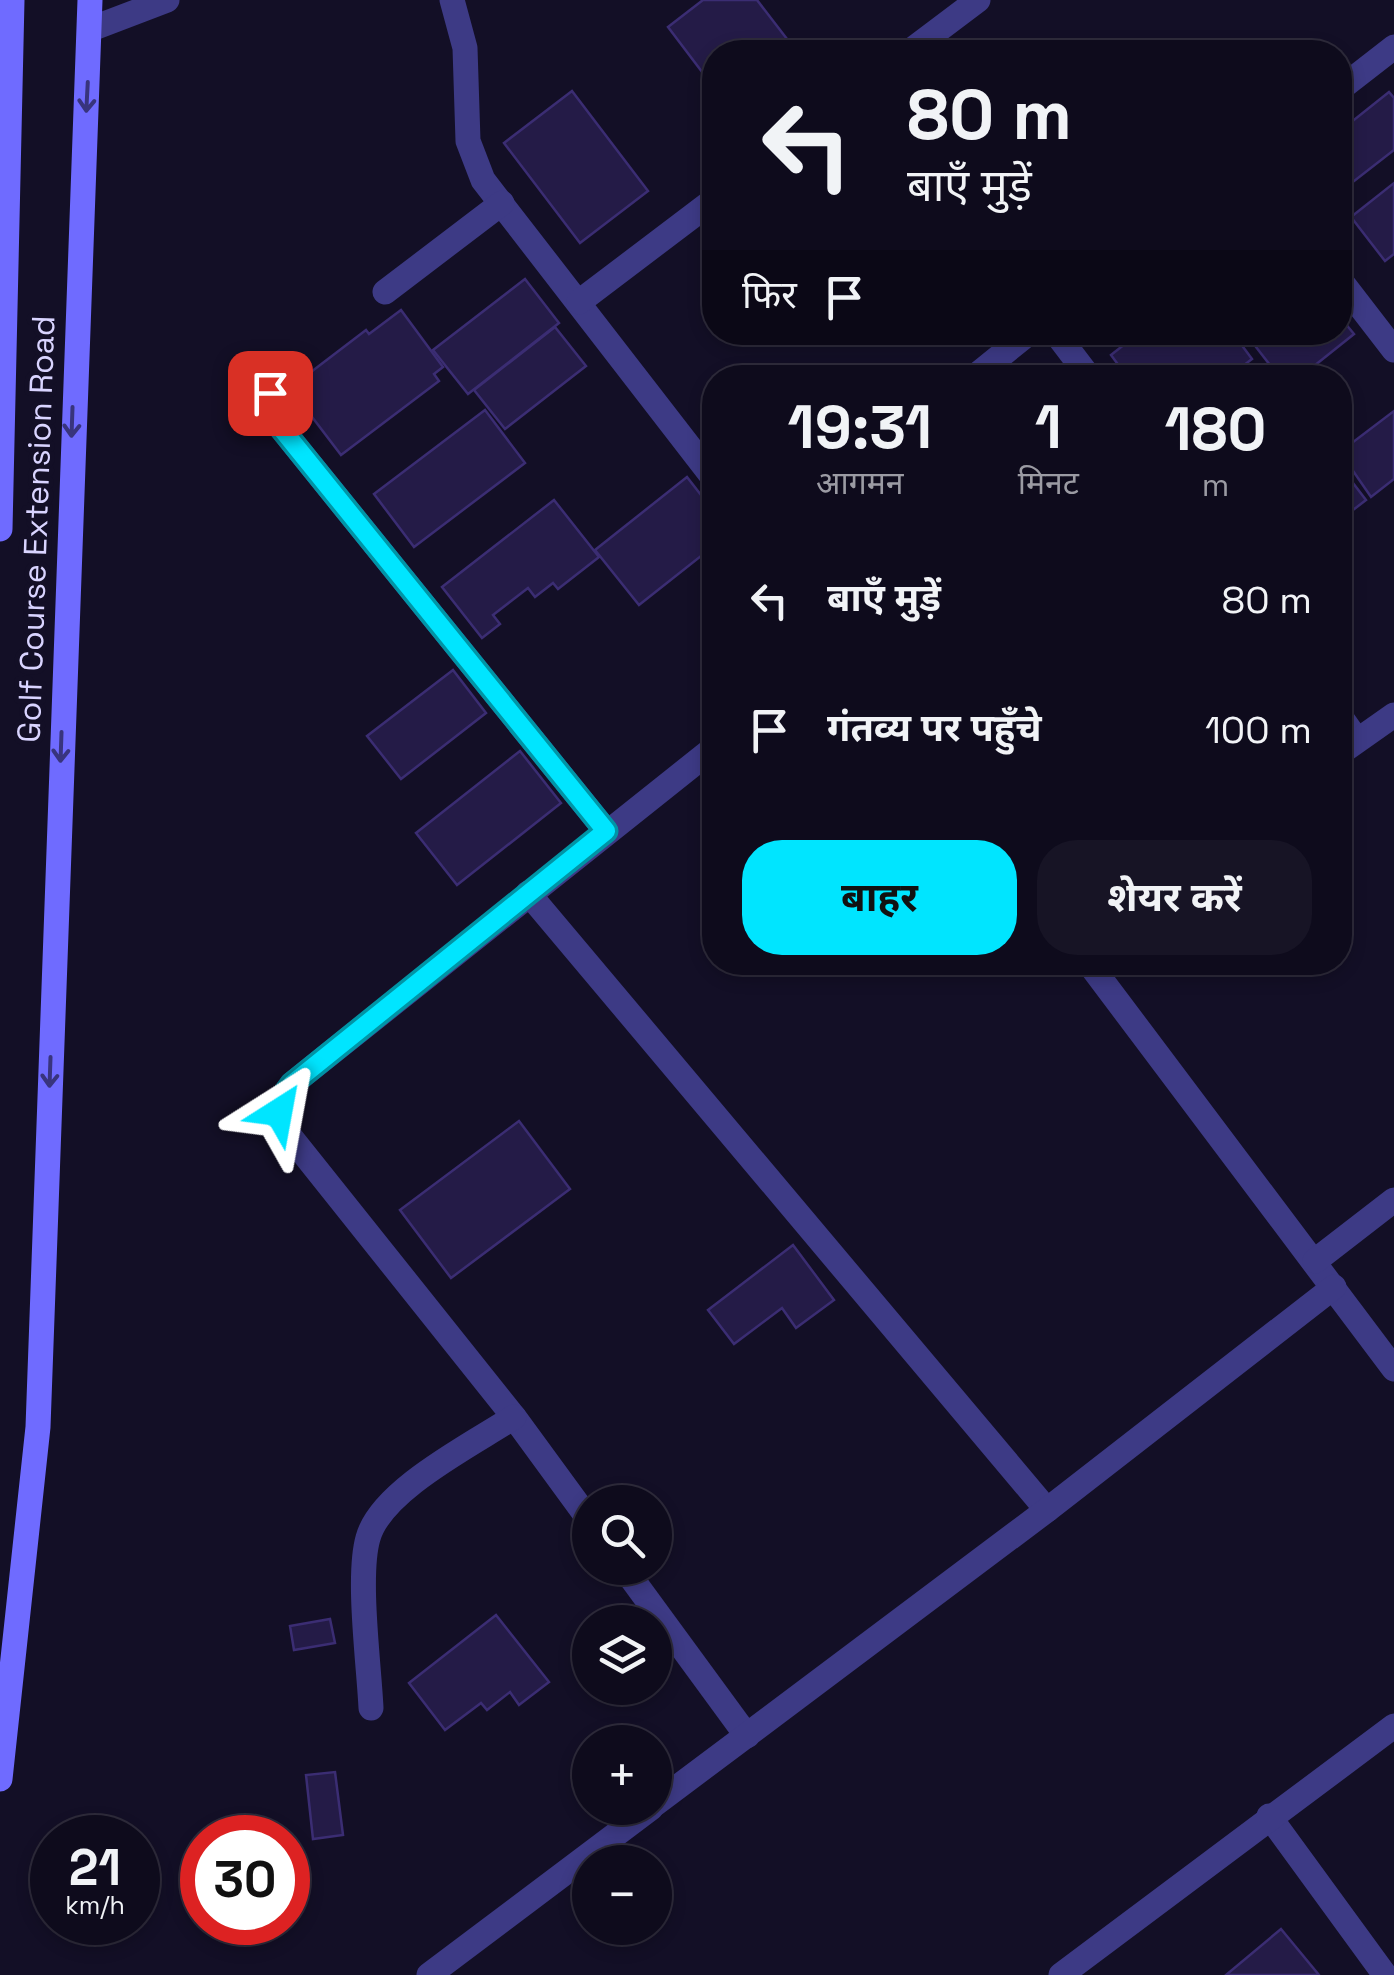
<!DOCTYPE html>
<html lang="hi">
<meta charset="utf-8">
<style>
body{margin:0;font-family:"Space Grotesk","Noto Sans Devanagari",sans-serif;background:#171425;color:#f1f3f6;height:100vh;display:flex;flex-direction:column;font-size:38px;white-space:nowrap}
*{box-sizing:border-box;margin:0}
p{font-size:32px;color:#9b9ba3}
.icon{flex:none;width:55px;height:55px;fill:none;stroke:currentColor;stroke-width:2;stroke-linecap:round;stroke-linejoin:round}
.map{position:relative;flex:1;overflow:hidden}
.drawer{position:absolute;left:702px;top:365px;width:650px;height:610px;display:flex;flex-direction:column;background:#0e0b1c;border-radius:40px;box-shadow:0 5px 15px #0003,0 0 0 2px #2e2b3b}
.drawer>*{flex:none}
.hud{position:absolute;left:702px;top:40px;width:650px;height:305px;border-radius:40px;box-shadow:0 5px 15px #0003,0 0 0 2px #2e2b3b;background:#0e0b1c;color:#f1f3f6;overflow:hidden}
.controls{position:absolute;left:572px;top:1485px;display:grid;gap:20px}
.controls a{display:grid;place-items:center;width:100px;height:100px;border-radius:50%;background:#0e0b1c;box-shadow:0 5px 15px #0003,0 0 0 2px #2e2b3b;font-size:50px}
.speed{position:absolute;left:30px;top:1815px;display:flex;gap:20px;font-size:50px;font-weight:700;text-align:center}
.speed>*{display:grid;place-content:center;width:130px;height:130px;border-radius:50%;background:#0e0b1c;box-shadow:0 5px 15px #0003,0 0 0 2px #2e2b3b;line-height:1}
.speed small{font-size:25px;font-weight:400}
.speed .limit{border:15px solid #d22;background:#fff;color:#111}
.pin{position:absolute;display:grid;place-items:center;width:85px;height:85px;color:#fff;margin:-42px;border-radius:20px;box-shadow:0 5px 15px #0006}
.me{position:absolute;width:110px;margin:-55px;rotate:34deg;stroke-linejoin:round;filter:drop-shadow(0 0 8px #0008)}
.turn{display:flex;align-items:center;gap:35px;height:210px;padding:0 40px;font-size:45px}
.turn .icon{width:130px;height:130px;stroke-width:2.5}
.turn b{display:block;font-size:70px;line-height:85px}
.then{display:flex;align-items:center;height:95px;padding:0 40px;background:#0003;gap:20px;font-size:38px}
.eta{display:flex;justify-content:space-evenly;align-items:center;height:170px;text-align:center}
.eta b{font-size:60px;font-weight:700;line-height:70px}
.cta{display:flex;gap:20px;margin-top:auto;padding:20px 40px}
.cta a{flex:1;height:115px;border-radius:40px;background:#00e5ff;color:#111;font-size:40px;font-weight:700;line-height:115px;text-align:center}
.cta a+a{background:#171425;color:#f1f3f6}
ul{padding:0;list-style:none}
li{display:flex;align-items:center;gap:30px;height:130px;padding:0 40px}
li div{flex:1}
li b{display:block;font-size:38px}
li em{font-style:normal}
.map>svg:first-child{display:block}
.building{fill:#241b47;stroke:#3b2d73;stroke-width:2.5}
.lines{fill:none;stroke-linecap:round;stroke-linejoin:round}
.minor{stroke:#3d3a85;stroke-width:25}
.secondary{stroke:#6f6bff;stroke-width:25}
.oneway{stroke:#38347d}
.route-casing{stroke:#0095a6;stroke-width:25}
.route{stroke:#00e5ff;stroke-width:18}
.labels{text-anchor:middle;stroke-width:10;stroke-linejoin:round;paint-order:stroke}
.street-label{font-size:32px;fill:#d9d4ff;stroke:#130f26}
</style>
<div class="map">
<svg width="1394" height="1975" viewBox="0 0 1394 1975">
<rect width="100%" height="100%" fill="#130f26"/>
<g class="building">
<path d="M703 0H757L797 52H715V89L668 27Z"/>
<path d="M572 91 648 191 580 243 504 143Z"/>
<path d="M1389 92 1394 98V150L1340 192V131Z"/>
<path d="M1394 183V254L1385 261 1351 217Z"/>
<path d="M525 279 559 323 468 394 433 350Z"/>
<path d="M401 310 443 367 434 374 439 381 341 455 290 388 366 330 369 334Z"/>
<path d="M1340 317 1354 334 1299 378H1280L1256 347 1275 332H1340Z"/>
<path d="M555 327 586 366 505 429 474 390Z"/>
<path d="M1140 332H1232L1252 359 1227 378H1128L1111 355Z"/>
<path d="M485 410 525 463 414 547 374 494Z"/>
<path d="M1394 411V479L1371 497 1340 452Z"/>
<path d="M1340 466 1366 500 1340 520Z"/>
<path d="M687 477 715 513V545L639 605 595 550Z"/>
<path d="M554 500 599 557 558 589 553 583 535 597 528 588 493 615 500 624 482 638 442 587Z"/>
<path d="M453 670 486 713 401 779 367 736Z"/>
<path d="M520 751 561 803 457 885 416 833Z"/>
<path d="M519 1121 570 1189 451 1278 400 1210Z"/>
<path d="M793 1245 834 1300 796 1328 782 1308 734 1344 708 1310Z"/>
<path d="M496 1615 549 1682 519 1705 510 1692 487 1710 481 1703 445 1730 409 1683Z"/>
<path d="M330 1619 335 1643 294 1650 290 1626Z"/>
<path d="M335 1772 343 1835 313 1839 306 1775Z"/>
<path d="M1281 1929 1319 1975H1226Z"/>
</g>
<g class="lines">
<g class="minor">
<path d="M452 0 465 48 468 141 483 180 715 480"/>
<path d="M91 29 167 0"/>
<path d="M909 52 978 0"/>
<path d="M1340 89 1394 47"/>
<path d="M1340 280 1394 350"/>
<path d="M385 292 502 203"/>
<path d="M579 302 715 199"/>
<path d="M1055 332 1090 378"/>
<path d="M283 377 270 393V412L281 428 606 831"/>
<path d="M973 378 1030 332"/>
<path d="M1340 716 1357 740"/>
<path d="M1340 753 1394 715"/>
<path d="M528 893 1047 1510"/>
<path d="M1088 962 1394 1369"/>
<path d="M1315 1261 1394 1200"/>
<path d="M590 1521 514 1417 285 1130C278 1111 279 1100 292 1084L715 747"/>
<path d="M624 1568 747 1736"/>
<path d="M371 1708C369 1665 357 1576 368 1538 381 1490 473 1444 514 1417"/>
<path d="M655 1804 1047 1510 1334 1287"/>
<path d="M1269 1816 1385 1975"/>
<path d="M429 1975 651 1808"/>
<path d="M1061 1975 1394 1726"/>
</g>
<g class="secondary">
<path d="M0 529 12 0"/>
<path d="M0 1779 38 1427 90 0"/>
</g>
</g>
<defs><path id="oneway-shaft" d="M-6 0H5M1.5-3L5.5 0L1.5 3" fill="none" stroke-width="1.6" stroke-linecap="round" stroke-linejoin="round" transform="scale(2.5)"/></defs>
<g class="oneway">
<use href="#oneway-shaft" transform="translate(87 97) rotate(93)"/>
<use href="#oneway-shaft" transform="translate(72 422) rotate(92)"/>
<use href="#oneway-shaft" transform="translate(61 747) rotate(92)"/>
<use href="#oneway-shaft" transform="translate(50 1072) rotate(92)"/>
</g>
<g class="lines">
<defs>
<path id="route" d="M270 393V412L281 428 606 831 292 1084 283 1096 279 1112"/>
</defs>
<use href="#route" class="route-casing"/>
<use href="#route" class="route"/>
</g>
<g class="labels">
<g class="street-label">
<text transform="translate(36 529) rotate(-88)" y="11">Golf Course Extension Road</text>
</g>
</g>
</svg>
<div class="controls">
<a><svg class="icon" aria-label="search" viewBox="0 0 24 24"><circle cx="10" cy="10" r="6"/><path d="M15 15l6 6"/></svg></a>
<a><svg class="icon" aria-label="layers" viewBox="0 0 24 24"><path d="M12 4l9 5-9 5-9-5zM3 14l9 5 9-5"/></svg></a>
<a>+</a>
<a>−</a>
</div>
<div class="speed"><div>21<small>km/h</small></div><div class="limit">30</div></div>
<div class="pin" style="left:270px;top:393px;background:#d93025"><svg class="icon" aria-label="arrive" viewBox="0 0 24 24"><path d="M6 21V4h12l-3 4 3 4H6"/></svg></div>
<svg class="me" style="left:279px;top:1112px" viewBox="-20 -20 40 40"><path d="M0-17L14 15 0 8-14 15z" fill="#00e5ff" stroke="#fff" stroke-width="4"/></svg>
<div class="hud">
<div class="turn"><svg class="icon" aria-label="left" viewBox="0 0 24 24"><path d="M17 20v-9H6M10 6l-5 5 5 5"/></svg><div><b>80 m</b>बाएँ मुड़ें</div></div>
<div class="then">फिर<svg class="icon" aria-label="arrive" viewBox="0 0 24 24"><path d="M6 21V4h12l-3 4 3 4H6"/></svg></div>
</div>
<section class="drawer">
<div class="eta">
<div><b>19:31</b><p>आगमन</p></div>
<div><b>1</b><p>मिनट</p></div>
<div><b>180</b><p>m</p></div>
</div>
<ul>
<li><svg class="icon" aria-label="left" viewBox="0 0 24 24"><path d="M17 20v-9H6M10 6l-5 5 5 5"/></svg><div><b>बाएँ मुड़ें</b></div><em>80 m</em></li>
<li><svg class="icon" aria-label="arrive" viewBox="0 0 24 24"><path d="M6 21V4h12l-3 4 3 4H6"/></svg><div><b>गंतव्य पर पहुँचे</b></div><em>100 m</em></li>
</ul>
<div class="cta"><a>बाहर</a><a>शेयर करें</a></div>
</section>
</div>
